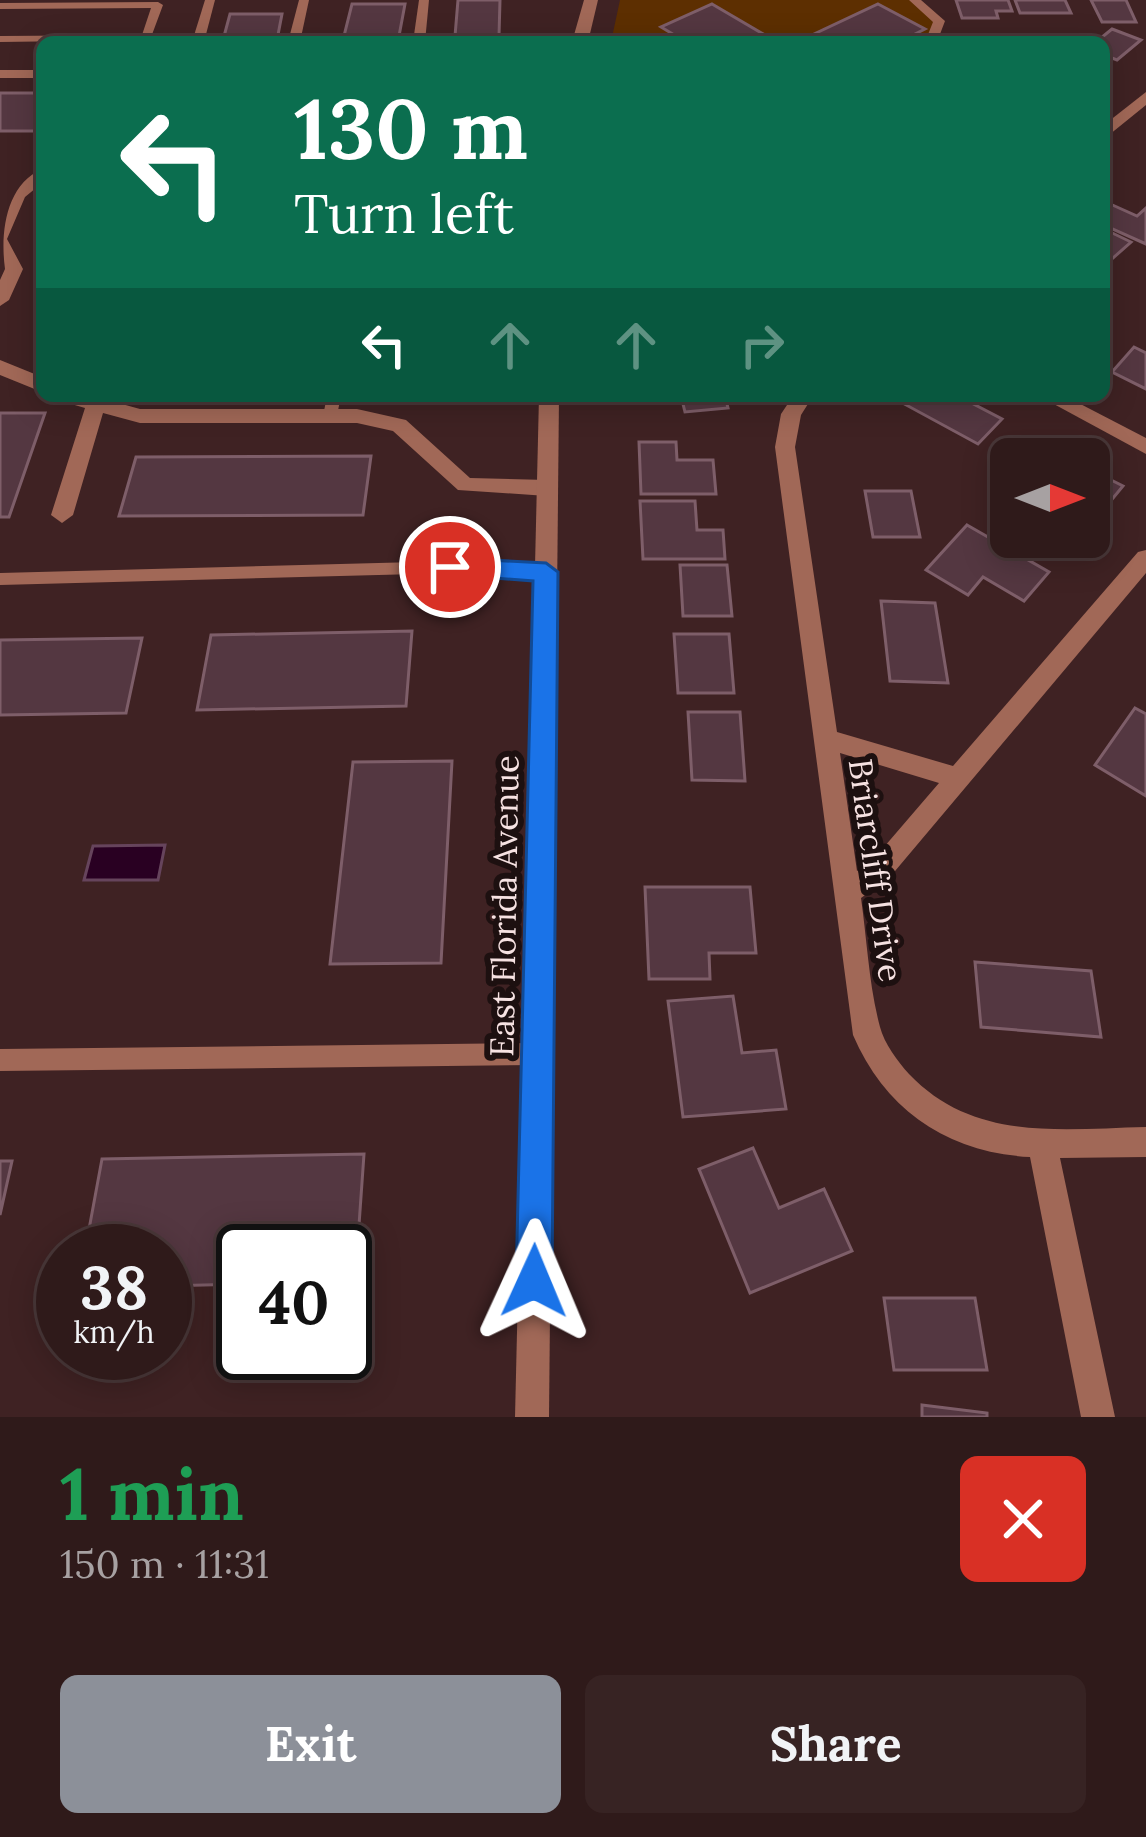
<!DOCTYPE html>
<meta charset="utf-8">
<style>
body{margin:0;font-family:Lora,serif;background:#372323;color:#f1f3f6;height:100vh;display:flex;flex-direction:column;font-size:45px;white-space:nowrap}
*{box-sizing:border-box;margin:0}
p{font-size:39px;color:#a7a1a2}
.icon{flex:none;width:66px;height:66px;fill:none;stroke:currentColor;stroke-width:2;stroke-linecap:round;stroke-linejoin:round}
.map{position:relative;height:1417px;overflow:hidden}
.details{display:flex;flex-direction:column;background:#2f1a1a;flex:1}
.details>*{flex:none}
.guide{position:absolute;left:36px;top:36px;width:1074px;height:366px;border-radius:18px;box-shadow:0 6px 30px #0003,0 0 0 3px #4a3839;background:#0b6e4f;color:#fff;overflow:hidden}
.needle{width:78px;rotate:90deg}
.controls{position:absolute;left:990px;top:438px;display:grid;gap:24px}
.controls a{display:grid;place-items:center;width:120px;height:120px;border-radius:18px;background:#2f1a1a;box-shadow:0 6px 30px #0003,0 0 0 3px #4a3839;font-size:60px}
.speed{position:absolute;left:36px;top:1224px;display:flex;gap:24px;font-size:60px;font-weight:700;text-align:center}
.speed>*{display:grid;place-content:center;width:156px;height:156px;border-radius:50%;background:#2f1a1a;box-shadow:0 6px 30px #0003,0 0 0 3px #4a3839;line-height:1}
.speed small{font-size:30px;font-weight:400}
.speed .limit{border:6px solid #111;border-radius:18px;background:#fff;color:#111}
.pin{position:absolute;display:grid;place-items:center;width:102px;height:102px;color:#fff;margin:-51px;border:6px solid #fff;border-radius:50%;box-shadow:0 3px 12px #0007}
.me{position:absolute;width:132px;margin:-66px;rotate:1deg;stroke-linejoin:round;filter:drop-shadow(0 0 9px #0008)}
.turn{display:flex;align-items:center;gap:42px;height:252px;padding:0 60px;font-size:54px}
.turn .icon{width:156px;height:156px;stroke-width:2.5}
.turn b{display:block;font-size:84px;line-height:102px}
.lanes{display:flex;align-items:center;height:114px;padding:0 60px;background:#0003;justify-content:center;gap:60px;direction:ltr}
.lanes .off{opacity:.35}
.round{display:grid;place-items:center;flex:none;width:126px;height:126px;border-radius:18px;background:#372323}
.head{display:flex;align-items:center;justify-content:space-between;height:204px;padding:0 60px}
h1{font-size:72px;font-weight:700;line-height:90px;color:#1e9e55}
.action{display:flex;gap:24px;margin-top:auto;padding:24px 60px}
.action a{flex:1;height:138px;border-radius:18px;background:#8c9099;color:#fff;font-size:48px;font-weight:700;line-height:138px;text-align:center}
.action a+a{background:#372323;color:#f1f3f6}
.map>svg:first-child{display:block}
.green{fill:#5d2f01}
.water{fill:#290022;stroke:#66445c;stroke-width:3}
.building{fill:#543741;stroke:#7e5e69;stroke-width:3}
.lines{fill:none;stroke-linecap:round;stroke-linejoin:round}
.service{fill:#a16857;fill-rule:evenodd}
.minor{fill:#a16857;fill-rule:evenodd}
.tertiary{fill:#a16857;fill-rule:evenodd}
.route{fill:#1a73e8;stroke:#114b97;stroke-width:3}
.labels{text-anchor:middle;stroke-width:12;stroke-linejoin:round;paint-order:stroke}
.street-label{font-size:33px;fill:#f6e2e2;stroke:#1d1010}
</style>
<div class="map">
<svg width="1146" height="1417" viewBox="0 0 1146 1417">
<rect width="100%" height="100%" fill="#3f2223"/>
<path class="green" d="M620 0H914L939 21 931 42H899L924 29 777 42 712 5 662 28 686 42H611Z"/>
<path class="water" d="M165 845 158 880H84L93 846Z"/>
<g class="building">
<path d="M458 0H500L499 36H455Z"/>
<path d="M956 0H1008L1012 11H996L998 18H962Z"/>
<path d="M1015 0H1065L1071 13H1020Z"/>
<path d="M1091 0H1126L1136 22H1102Z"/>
<path d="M352 4H405L399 36H344Z"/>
<path d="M712 4 777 42H686L661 27Z"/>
<path d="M878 4 925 29 899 42H797Z"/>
<path d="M230 14H282L277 40H223Z"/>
<path d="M1112 29 1141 40 1117 60 1104 55V42H1096Z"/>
<rect x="0" y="93" width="42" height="38"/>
<path d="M1108 203 1137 216 1146 208V244L1104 225Z"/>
<path d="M1104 229 1131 242 1104 266Z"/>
<path d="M1134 347 1146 353V389L1112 372Z"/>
<path d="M681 396H725L728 408 685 412Z"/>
<path d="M901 396H958L1002 419 978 444 897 400Z"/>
<path d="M0 413H45L9 517H0Z"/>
<path d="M1031 438 1071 459H1011V475L1001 470Z"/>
<path d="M639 442H676L677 460H713L716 494H641Z"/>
<path d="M371 456 363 515 119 516 136 457Z"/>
<path d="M1089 469 1123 486 1095 520 1089 517Z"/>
<path d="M865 491H911L920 537H873Z"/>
<path d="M640 501H695L697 530H723L725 559H643Z"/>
<path d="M967 525 1049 572 1024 601 983 577 968 595 926 570Z"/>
<path d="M680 565H727L732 616H683Z"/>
<path d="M881 601 935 603 948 683 890 681Z"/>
<path d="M412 631 406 706 197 710 211 635Z"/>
<path d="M674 634H729L734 693H678Z"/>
<path d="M142 638 126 713 0 715V640Z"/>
<path d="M1135 708 1146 714V796L1095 765Z"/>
<path d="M688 712H740L745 781 692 780Z"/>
<path d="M452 761 441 963 330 964 353 762Z"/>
<path d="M645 887H750L756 953H709L710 979H649Z"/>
<path d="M975 962 1091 971 1101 1037 981 1027Z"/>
<path d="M733 996 742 1053 776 1050 786 1109 683 1117 668 1001Z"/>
<path d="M753 1148 779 1208 824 1189 852 1251 750 1293 699 1169Z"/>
<path d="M364 1154 355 1282H345V1251H243V1284L165 1286V1251H85L102 1159Z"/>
<path d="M0 1161H12L0 1215Z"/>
<path d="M884 1298H975L987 1370H894Z"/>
<path d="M922 1405 987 1413V1417H922Z"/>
</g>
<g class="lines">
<g class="service">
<path d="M205 0H215L204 42H192Z"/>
<path d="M299 0H309L300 42H288Z"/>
<path d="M419 0H429L425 42H413Z"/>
<path d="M909 0H921L945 21 937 42H925L933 22Z"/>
<path d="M158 2 163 5 150 40 0 42V36L142 35 151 8 0 9V3Z"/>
<rect x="0" y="70" width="42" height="8"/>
<path d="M327 396H341L336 420 331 421 323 416Z"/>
<path d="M493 560 546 567 554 573 546 579 493 572 0 585V573Z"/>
<path d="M538 1043 546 1047 549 1054 546 1061 538 1065 0 1071V1049Z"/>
</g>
<g class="minor">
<path d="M1146 92V105L1104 139V125Z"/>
<path d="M42 169V183L25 197 7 239 23 269 9 300 0 306V280L5 269C0 232 6 185 42 169Z"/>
<path d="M0 360 42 377V392L0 375Z"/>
<path d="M58 396H93L140 409H357L406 420 470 478 547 480 558 488 547 496 458 490 393 431 357 423H140L103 413 73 515 62 523 51 515 85 408 61 401Z"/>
<path d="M793 396H813L801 415 795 447 837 732 953 766 1138 552 1146 550V573L890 877 861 898C867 940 869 986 880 1027 884 1043 898 1062 909 1074 974 1142 1060 1129 1146 1127V1157L1060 1158 1115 1417H1081L1030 1157C948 1153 885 1110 853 1035L775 447 781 414ZM840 753 939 783 872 861 857 871Z"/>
<path d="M1039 396H1065L1146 438V454Z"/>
</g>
<g class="tertiary">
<path d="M584 0H598L588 42H572Z"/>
<path d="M539 396H559L549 1417H515Z"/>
</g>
</g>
<path class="route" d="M450 558 546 563 558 572 552 1281 547 1293 534 1299 521 1293 516 1281 533 581 441 574V560Z"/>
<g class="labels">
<g class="street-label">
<text transform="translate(876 870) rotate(82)" y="12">Briarcliff Drive</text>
<text transform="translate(504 906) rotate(-89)" y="12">East Florida Avenue</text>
</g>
</g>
</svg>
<div class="controls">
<a><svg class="needle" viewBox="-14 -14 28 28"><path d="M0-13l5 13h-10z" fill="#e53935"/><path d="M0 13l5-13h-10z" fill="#a7a1a2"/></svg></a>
</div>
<div class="speed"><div>38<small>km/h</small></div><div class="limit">40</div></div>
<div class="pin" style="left:450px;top:567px;background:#d93025"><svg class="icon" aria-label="arrive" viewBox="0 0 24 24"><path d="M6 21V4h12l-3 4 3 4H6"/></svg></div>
<svg class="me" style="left:534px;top:1281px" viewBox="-20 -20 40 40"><path d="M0-17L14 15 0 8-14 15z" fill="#1a73e8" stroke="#fff" stroke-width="4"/></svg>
<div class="guide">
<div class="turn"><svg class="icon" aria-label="left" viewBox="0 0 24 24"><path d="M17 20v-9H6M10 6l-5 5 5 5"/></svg><div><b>130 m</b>Turn left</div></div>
<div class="lanes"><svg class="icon" aria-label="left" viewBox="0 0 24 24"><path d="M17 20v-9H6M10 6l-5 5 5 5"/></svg><svg class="icon off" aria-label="ahead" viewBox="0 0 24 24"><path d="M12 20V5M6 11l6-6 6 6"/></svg><svg class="icon off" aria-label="ahead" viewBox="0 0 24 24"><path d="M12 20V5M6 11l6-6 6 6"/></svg><svg class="icon off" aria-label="right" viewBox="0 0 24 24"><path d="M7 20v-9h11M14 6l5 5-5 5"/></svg></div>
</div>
</div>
<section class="details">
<div class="head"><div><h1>1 min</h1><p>150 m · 11:31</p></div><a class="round" style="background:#d93025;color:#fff"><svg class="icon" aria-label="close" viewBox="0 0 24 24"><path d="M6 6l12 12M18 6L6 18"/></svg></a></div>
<div class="action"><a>Exit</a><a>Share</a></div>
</section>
